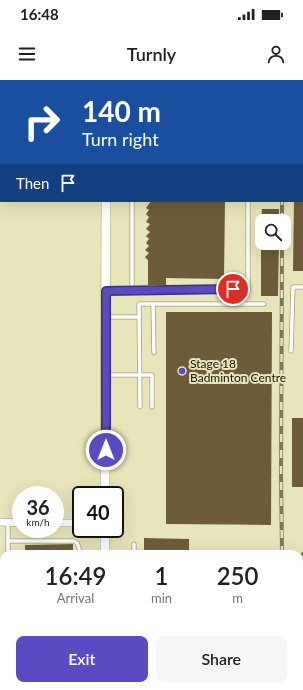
<!DOCTYPE html>
<style>
body{margin:0;font-family:Lato,sans-serif;background:#f6f6f6;color:#202124;height:100vh;display:flex;flex-direction:column;font-size:15px;white-space:nowrap}
*{box-sizing:border-box;margin:0}
p{font-size:13px;color:#757577}
.icon{flex:none;width:22px;height:22px;fill:none;stroke:currentColor;stroke-width:2;stroke-linecap:round;stroke-linejoin:round}
.map{position:relative;flex:1;overflow:hidden}
.side{position:absolute;left:0px;top:470px;width:303px;height:140px;display:flex;flex-direction:column;background:#fff;border-radius:12px 12px 0 0;box-shadow:0 4px 16px #0002}
.side>*{flex:none}
.guide{position:absolute;left:0px;top:0px;width:303px;height:122px;box-shadow:0 4px 16px #0002;background:#1a4fa0;color:#fff;overflow:hidden}
.fabs{position:absolute;left:255px;top:134px;display:grid;gap:8px}
.fabs a{display:grid;place-items:center;width:36px;height:36px;border-radius:8px;background:#fff;box-shadow:0 4px 16px #0002;font-size:20px}
.speed{position:absolute;left:12px;top:406px;display:flex;gap:8px;font-size:20px;font-weight:700;text-align:center}
.speed>*{display:grid;place-content:center;width:52px;height:52px;border-radius:50%;background:#fff;box-shadow:0 4px 16px #0002;line-height:1}
.speed small{font-size:10px;font-weight:400}
.speed .limit{border:2px solid #111;border-radius:6px;background:#fff;color:#111}
.pin{position:absolute;display:grid;place-items:center;width:34px;height:34px;color:#fff;margin:-17px;border:2px solid #fff;border-radius:50%;box-shadow:0 1px 4px #0007}
.me{position:absolute;width:44px;margin:-22px;rotate:0deg;stroke-linejoin:round;filter:drop-shadow(0 0 3px #0008)}
.turn{display:flex;align-items:center;gap:14px;height:84px;padding:0 16px;font-size:18px}
.turn .icon{width:52px;height:52px;stroke-width:2.5}
.turn b{display:block;font-size:28px;line-height:34px}
.then{display:flex;align-items:center;height:38px;padding:0 16px;background:#0003;gap:8px;font-size:15px}
.eta{display:flex;justify-content:space-evenly;align-items:center;height:68px;text-align:center}
.eta b{font-size:24px;font-weight:600;line-height:28px}
.cta{display:flex;gap:8px;margin-top:auto;padding:8px 16px}
.cta a{flex:1;height:46px;border-radius:8px;background:#5b4bc3;color:#fff;font-size:16px;font-weight:600;line-height:46px;text-align:center}
.cta a+a{background:#f6f6f6;color:#202124}
.status{display:flex;justify-content:space-between;align-items:center;height:28px;padding:0 20px;background:#fff;direction:ltr}
.status svg{height:11px;fill:currentColor}
header{display:flex;justify-content:space-between;align-items:center;height:52px;padding:0 16px;background:#fff;font-size:18px;font-weight:600}
.map>svg:first-child{display:block}
.building{fill:#6e5c39}
.lines{fill:none;stroke-linecap:round;stroke-linejoin:round}
.lane-casing{stroke:#a3a078;stroke-width:5}
.street-casing{stroke:#a3a078;stroke-width:8}
.secondary-casing{stroke:#a3a078;stroke-width:10}
.lane{stroke:#fff;stroke-width:3.5}
.street{stroke:#fff;stroke-width:7}
.secondary{stroke:#fff;stroke-width:9}
.rail-casing{stroke:#79775b;stroke-width:4}
.rail{stroke:#e8e5ba;stroke-width:2.5;stroke-dasharray:8;stroke-linecap:butt}
.route-casing{stroke:#3b317f;stroke-width:10}
.route{stroke:#5b4bc3;stroke-width:7}
.poi-dot{fill:#5b4bc3;stroke:#e8e5ba;stroke-width:1.5}
.labels{text-anchor:middle;stroke-width:4;stroke-linejoin:round;paint-order:stroke}
.poi-label{font-size:12px;fill:#171607;stroke:#e8e5ba;text-anchor:start}
</style>
<div class="status"><b>16:48</b><svg viewBox="0 0 49 12"><path d="M0 12V9h3v3zM5 12V6h3v6zM10 12V3h3v9zM15 12V0h3v12zM26 1h20v11H26zM47 4h2v5h-2z"/></svg></div>
<header><svg class="icon" aria-label="menu" viewBox="0 0 24 24"><path d="M4 6h16M4 12h16M4 18h16"/></svg>Turnly<svg class="icon" aria-label="person" viewBox="0 0 24 24"><circle cx="12" cy="8" r="4"/><path d="M4 21q1-7 8-7t8 7"/></svg></header>
<div class="map">
<svg width="303" height="610" viewBox="0 0 303 610">
<rect width="100%" height="100%" fill="#e8e5ba"/>
<g class="building">
<path d="M151 121H225L224 199 166 198V205H148V180L145 177 149 173 145 170 149 166 146 163 149 159 146 156 150 152 146 149 150 144 146 142 149 137 146 134 149 130 146 128Z"/>
<path d="M294 121H303V191H293Z"/>
<path d="M262 129H279V141H261Z"/>
<path d="M261 163H279L278 216H261Z"/>
<path d="M166 232H272L271 445 166 444Z"/>
<rect x="292" y="338" width="11" height="69"/>
<path d="M144 458 189 459V474H144Z"/>
<path d="M73 464V474H25V465Z"/>
</g>
<g class="lines">
<defs>
<g id="lane">
<path d="M133 1V0"/>
<path d="M249 1V0"/>
<path d="M106 211H132V121"/>
<path d="M132 211 248 209V121"/>
<path d="M153 224 154 273"/>
<path d="M107 237H139"/>
<path d="M291 271 293 207H303"/>
<path d="M107 295H152V327"/>
<path d="M140 327 139 224H264"/>
<path d="M8 442V461H74L77 463 79 468 80 474"/>
<path d="M8 461V474"/>
<path d="M134 474V464"/>
<path d="M303 497V507"/>
<path d="M9 606 10 610"/>
<path d="M80 610V606"/>
</g>
<g id="street">
<path d="M0 442 21 443"/>
<path d="M55 443H81"/>
</g>
<g id="secondary">
<path d="M106 1V0"/>
<path d="M105 415 106 121"/>
<path d="M105 474V449"/>
<path d="M299 548 303 546"/>
<path d="M105 606V610"/>
<path d="M119 606 125 610"/>
<path d="M149 610 159 606"/>
</g>
</defs>
<use href="#lane" class="lane-casing"/>
<use href="#street" class="street-casing"/>
<use href="#secondary" class="secondary-casing"/>
<use href="#lane" class="lane"/>
<use href="#street" class="street"/>
<use href="#secondary" class="secondary"/>
<defs>
<g id="rail">
<path d="M282 0V1"/>
<path d="M282 141V121"/>
<path d="M282 474 281 394 282 163"/>
<path d="M299 483 303 474"/>
<path d="M299 579 303 577"/>
<path d="M211 610 216 606"/>
<path d="M232 610 240 606"/>
</g>
</defs>
<use href="#rail" class="rail-casing"/>
<use href="#rail" class="rail"/>
</g>
<g class="lines">
<defs>
<path id="route" d="M106 370V211L233 209"/>
</defs>
<use href="#route" class="route-casing"/>
<use href="#route" class="route"/>
</g>
<circle class="poi-dot" cx="182" cy="291" r="4"/>
<g class="labels">
<g class="poi-label">
<text x="190" y="288">Stage 18<tspan x="190" dy="14">Badminton Centre</tspan></text>
</g>
</g>
</svg>
<div class="fabs">
<a><svg class="icon" aria-label="search" viewBox="0 0 24 24"><circle cx="10" cy="10" r="6"/><path d="M15 15l6 6"/></svg></a>
</div>
<div class="speed"><div>36<small>km/h</small></div><div class="limit">40</div></div>
<div class="pin" style="left:233px;top:209px;background:#d93025"><svg class="icon" aria-label="arrive" viewBox="0 0 24 24"><path d="M6 21V4h12l-3 4 3 4H6"/></svg></div>
<svg class="me" style="left:106px;top:370px" viewBox="-20 -20 40 40"><circle r="17" fill="#5b4bc3" stroke="#fff" stroke-width="3"/><path d="M0-11L8 9 0 5-8 9z" fill="#fff"/></svg>
<div class="guide">
<div class="turn"><svg class="icon" aria-label="right" viewBox="0 0 24 24"><path d="M7 20v-9h11M14 6l5 5-5 5"/></svg><div><b>140 m</b>Turn right</div></div>
<div class="then">Then<svg class="icon" aria-label="arrive" viewBox="0 0 24 24"><path d="M6 21V4h12l-3 4 3 4H6"/></svg></div>
</div>
<section class="side">
<div class="eta">
<div><b>16:49</b><p>Arrival</p></div>
<div><b>1</b><p>min</p></div>
<div><b>250</b><p>m</p></div>
</div>
<div class="cta"><a>Exit</a><a>Share</a></div>
</section>
</div>
